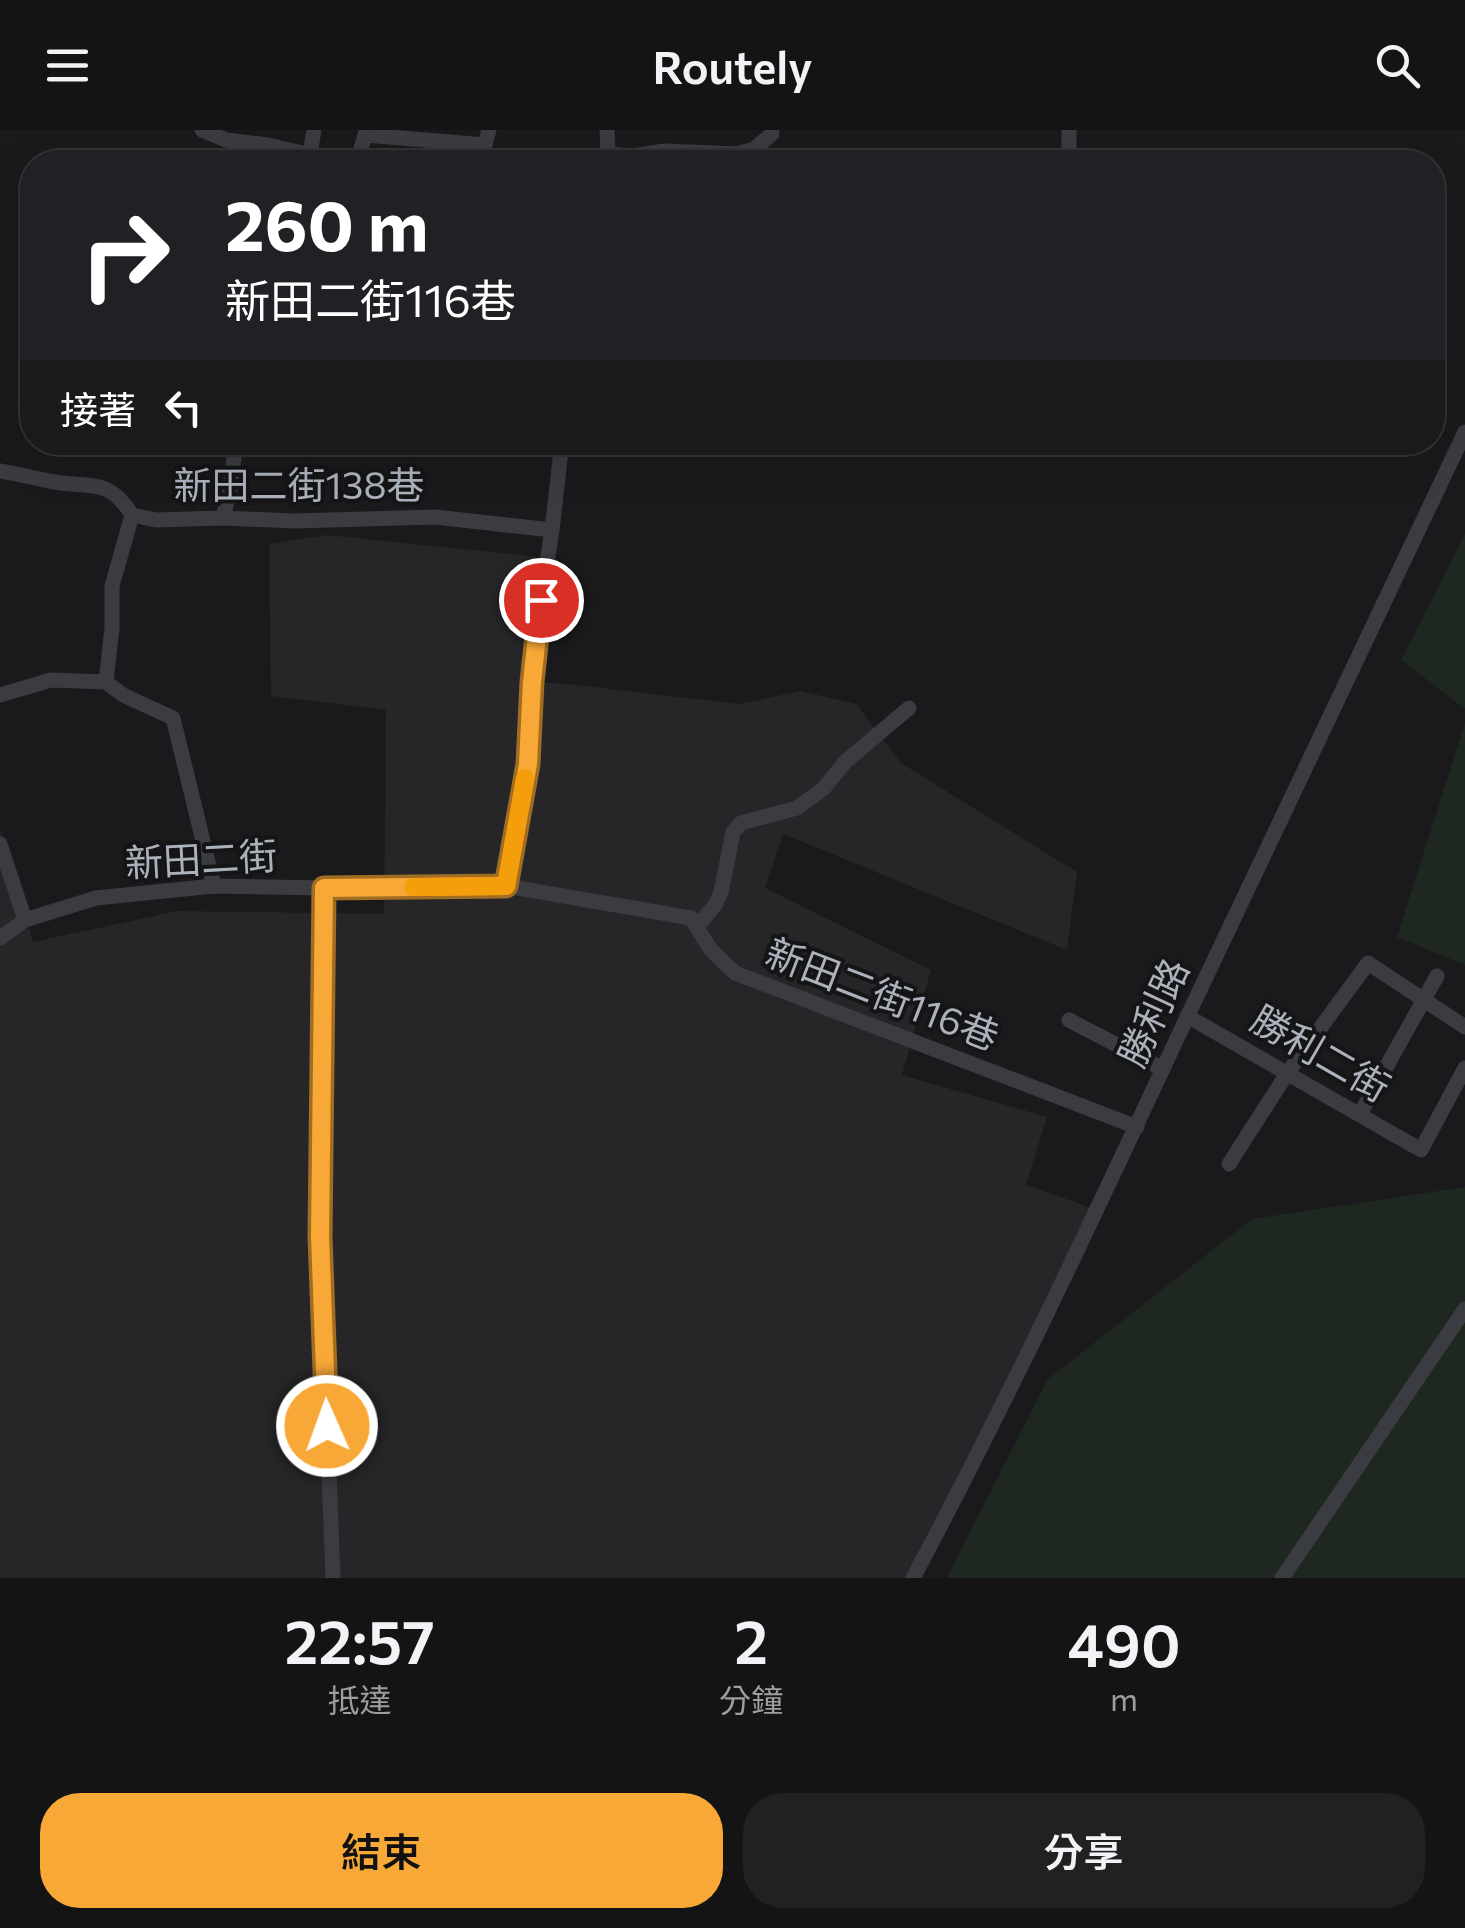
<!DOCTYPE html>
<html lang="zh-TW">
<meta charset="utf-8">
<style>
body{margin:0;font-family:Commissioner,"Noto Sans TC",sans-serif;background:#212122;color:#f1f3f6;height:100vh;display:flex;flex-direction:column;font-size:38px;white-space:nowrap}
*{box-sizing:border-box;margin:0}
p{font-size:32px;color:#9d9ea0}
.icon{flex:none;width:55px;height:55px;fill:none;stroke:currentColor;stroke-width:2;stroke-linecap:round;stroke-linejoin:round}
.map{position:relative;height:1448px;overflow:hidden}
.panel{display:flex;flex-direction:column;background:#141415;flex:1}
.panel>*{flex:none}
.top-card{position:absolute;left:20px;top:20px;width:1425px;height:305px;border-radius:40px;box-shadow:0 10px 40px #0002,0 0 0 2px #333334;background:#202124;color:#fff;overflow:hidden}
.pin{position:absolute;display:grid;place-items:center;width:85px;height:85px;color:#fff;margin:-42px;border:5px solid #fff;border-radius:50%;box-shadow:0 2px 10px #0007}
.me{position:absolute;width:110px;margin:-55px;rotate:358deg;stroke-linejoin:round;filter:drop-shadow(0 0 8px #0008)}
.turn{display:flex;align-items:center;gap:35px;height:210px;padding:0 40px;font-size:45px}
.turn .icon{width:130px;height:130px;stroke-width:2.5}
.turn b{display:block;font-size:70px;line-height:85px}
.then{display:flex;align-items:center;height:95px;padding:0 40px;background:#0003;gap:20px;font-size:38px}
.eta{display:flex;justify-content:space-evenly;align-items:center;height:170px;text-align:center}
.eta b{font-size:60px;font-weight:600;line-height:70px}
.action{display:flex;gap:20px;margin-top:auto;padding:20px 40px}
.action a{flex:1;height:115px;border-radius:40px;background:#f8a836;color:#111;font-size:40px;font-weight:600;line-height:115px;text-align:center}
.action a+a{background:#212122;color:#f1f3f6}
header{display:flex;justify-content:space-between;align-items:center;height:130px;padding:0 40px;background:#141415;font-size:45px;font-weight:600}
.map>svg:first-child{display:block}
.built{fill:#262629}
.green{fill:#1f2820}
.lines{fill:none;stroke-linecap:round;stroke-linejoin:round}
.minor{stroke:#3b3c41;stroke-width:15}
.route-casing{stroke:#a16d23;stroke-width:25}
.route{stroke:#f8a836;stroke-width:18}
.slow{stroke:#f59e0b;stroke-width:18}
.labels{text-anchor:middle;stroke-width:8;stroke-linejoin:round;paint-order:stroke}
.street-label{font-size:38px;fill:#acb2bc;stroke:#151517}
</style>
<header><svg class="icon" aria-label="menu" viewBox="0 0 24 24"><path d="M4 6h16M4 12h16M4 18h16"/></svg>Routely<svg class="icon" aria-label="search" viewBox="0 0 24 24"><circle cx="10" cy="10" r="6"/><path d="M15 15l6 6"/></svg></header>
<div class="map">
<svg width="1465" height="1448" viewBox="0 0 1465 1448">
<rect width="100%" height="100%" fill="#1a1a1c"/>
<path class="built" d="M327 405 558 429 532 552 567 554 740 574 801 561 856 574 901 633 1077 742 1067 820 783 704 765 758 931 840 902 945 1047 987 1026 1055 1103 1082 919 1448H0V698L33 812 177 781 384 784 386 580 271 566 269 414Z"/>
<g class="green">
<path d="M1465 404V579L1401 530Z"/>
<path d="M1465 593V835L1397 807Z"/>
<path d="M1465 1057V1448H947L1047 1250 1252 1089Z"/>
</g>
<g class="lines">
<g class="minor">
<path d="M202 0 226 10 268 15 341 32"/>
<path d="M366 0 365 5 485 15 489 0"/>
<path d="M607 0 608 24 632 26 665 21 737 24 754 19 772 4V0"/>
<path d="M310 24 314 0"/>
<path d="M357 32 365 5"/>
<path d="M1069 32V0"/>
<path d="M0 341C18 344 37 349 55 352 92 358 109 348 132 385L156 390 223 388 294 391 435 387 552 400"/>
<path d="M223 388 230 359 236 312"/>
<path d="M106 552 112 498V456L132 385"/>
<path d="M0 565 51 550 106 552 123 565 173 588 214 756"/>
<path d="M0 714 25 790"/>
<path d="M506 756 528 633 536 505 552 400 562 312"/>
<path d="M324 758 320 1106 333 1448"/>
<path d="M697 797 715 775 721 762 733 702 741 693 797 678 824 658 845 632 909 578"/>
<path d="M0 808 25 790 96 768 214 756 324 758 506 756 691 788 711 820 735 843 1137 997"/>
<path d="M1187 886 1421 1020 1465 938"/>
<path d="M1069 890 1163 939"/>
<path d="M1360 984 1437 846"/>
<path d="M1229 1034 1288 942 1368 833 1465 897"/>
<path d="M913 1448C1012 1263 1100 1073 1189 883 1280 689 1374 496 1465 302"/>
<path d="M1282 1448 1465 1179"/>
</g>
</g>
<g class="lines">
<defs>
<path id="route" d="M327 1296 320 1106 324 758 506 756 528 634 532 552 541 470"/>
</defs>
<use href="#route" class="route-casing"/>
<use href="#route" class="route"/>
<path class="slow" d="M413 757 506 756 525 648"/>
</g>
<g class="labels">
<g class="street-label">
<text x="299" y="369">新田二街138巷</text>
<text transform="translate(201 730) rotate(-3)" y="13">新田二街</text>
<text transform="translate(882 865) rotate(21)" y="13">新田二街116巷</text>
<text transform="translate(1154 883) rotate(-65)" y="13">勝利路</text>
<text transform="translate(1320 924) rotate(30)" y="13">勝利二街</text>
</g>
</g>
</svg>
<div class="pin" style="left:541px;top:470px;background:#d93025"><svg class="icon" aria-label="arrive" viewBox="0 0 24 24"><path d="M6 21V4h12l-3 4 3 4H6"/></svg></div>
<svg class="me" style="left:327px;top:1296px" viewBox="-20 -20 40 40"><circle r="17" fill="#f8a836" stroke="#fff" stroke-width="3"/><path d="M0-11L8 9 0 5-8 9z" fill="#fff"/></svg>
<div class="top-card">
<div class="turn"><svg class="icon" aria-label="right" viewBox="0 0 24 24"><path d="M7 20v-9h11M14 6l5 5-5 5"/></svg><div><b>260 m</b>新田二街116巷</div></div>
<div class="then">接著<svg class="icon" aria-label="left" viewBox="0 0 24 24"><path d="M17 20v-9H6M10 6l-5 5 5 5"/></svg></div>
</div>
</div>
<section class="panel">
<div class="eta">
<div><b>22:57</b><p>抵達</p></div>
<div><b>2</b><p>分鐘</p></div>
<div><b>490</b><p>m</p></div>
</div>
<div class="action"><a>結束</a><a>分享</a></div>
</section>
